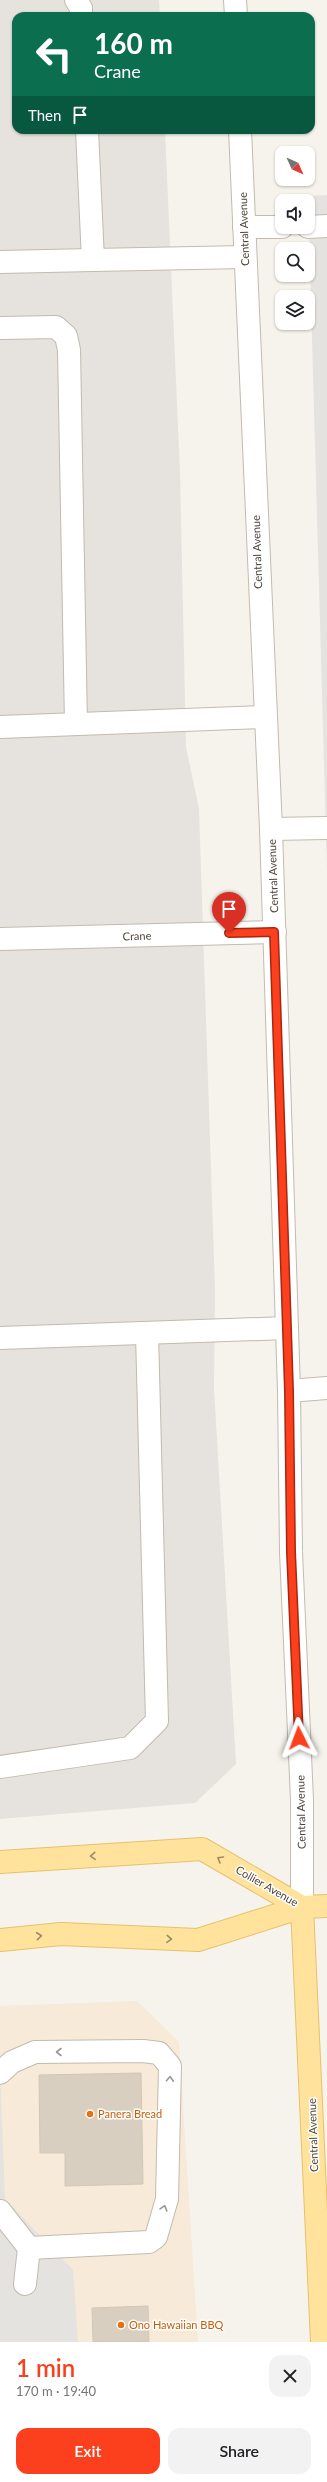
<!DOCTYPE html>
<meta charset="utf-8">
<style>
body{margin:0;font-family:Lato,sans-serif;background:#f2f2f2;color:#202124;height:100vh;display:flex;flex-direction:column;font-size:15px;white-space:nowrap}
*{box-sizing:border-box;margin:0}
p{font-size:13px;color:#757577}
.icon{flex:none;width:22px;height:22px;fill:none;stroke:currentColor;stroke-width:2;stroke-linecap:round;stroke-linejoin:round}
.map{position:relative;height:2342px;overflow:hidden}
.drawer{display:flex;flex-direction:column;background:#fff;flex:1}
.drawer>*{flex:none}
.banner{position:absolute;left:12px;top:12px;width:303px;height:122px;border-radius:12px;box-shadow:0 1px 3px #0004;background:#0b6e4f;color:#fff;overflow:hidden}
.needle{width:26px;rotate:135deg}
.fabs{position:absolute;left:275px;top:146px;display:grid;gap:8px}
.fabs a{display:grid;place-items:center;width:40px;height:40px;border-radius:8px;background:#fff;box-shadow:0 1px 3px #0004;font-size:20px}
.pin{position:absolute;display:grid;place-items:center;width:34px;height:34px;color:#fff;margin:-41px -17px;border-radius:50% 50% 50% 0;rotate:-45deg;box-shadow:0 0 4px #0007}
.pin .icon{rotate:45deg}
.me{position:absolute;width:44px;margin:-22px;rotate:357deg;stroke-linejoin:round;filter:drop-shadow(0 0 3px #0008)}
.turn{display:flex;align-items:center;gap:14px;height:84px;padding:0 16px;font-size:18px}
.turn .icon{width:52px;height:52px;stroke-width:2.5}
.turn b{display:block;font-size:28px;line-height:34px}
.then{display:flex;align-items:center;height:38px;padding:0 16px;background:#0003;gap:8px;font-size:15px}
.round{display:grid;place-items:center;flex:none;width:42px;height:42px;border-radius:12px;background:#f2f2f2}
.summary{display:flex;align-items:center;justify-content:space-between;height:68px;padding:0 16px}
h1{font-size:24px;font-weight:600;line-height:30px;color:#fc3f1d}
.button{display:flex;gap:8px;margin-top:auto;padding:8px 16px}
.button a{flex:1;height:46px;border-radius:12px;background:#fc3f1d;color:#fff;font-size:16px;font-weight:600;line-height:46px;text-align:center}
.button a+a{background:#f2f2f2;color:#202124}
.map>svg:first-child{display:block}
.commercial{fill:#f7ead8}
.industrial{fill:#e6e2dd}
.parking{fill:#e5e3e0}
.building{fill:#d8cfc1;stroke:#d3c7b4}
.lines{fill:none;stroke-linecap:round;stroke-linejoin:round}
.minor-casing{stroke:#c2bbae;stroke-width:24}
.major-casing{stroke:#e6c16a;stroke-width:24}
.minor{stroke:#fff;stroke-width:22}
.major{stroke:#ffe39c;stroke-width:22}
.oneway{stroke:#9c8c66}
.oneway2{stroke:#9c9892}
.route-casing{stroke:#a42913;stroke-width:10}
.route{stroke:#fc3f1d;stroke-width:7}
.food-dot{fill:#e8710a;stroke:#fff;stroke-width:1.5}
.labels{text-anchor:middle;stroke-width:3;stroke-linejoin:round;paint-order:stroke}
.street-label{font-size:11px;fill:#4b4439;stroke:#fff}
.food-label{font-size:11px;fill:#c56008;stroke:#fff;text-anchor:start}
</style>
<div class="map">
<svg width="327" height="2342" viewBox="0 0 327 2342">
<rect width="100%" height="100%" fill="#f6f3ec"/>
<path class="commercial" d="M137 2001 179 2042 198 2342H0V2006Z"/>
<path class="industrial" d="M0 0H159L160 16H16V130H165L180 473 186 747 199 809 215 1290 214 1388 236 1764 195 1803 0 1819Z"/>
<g class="parking">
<path d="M327 195V871L308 196Z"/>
<path d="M0 2068 5 2199 73 2270 78 2342H0Z"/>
</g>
<g class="building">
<path d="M141 2073 143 2184 65 2186V2153H40L39 2075Z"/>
<path d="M148 2306 149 2342H93L92 2308Z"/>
</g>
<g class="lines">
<defs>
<g id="minor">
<path d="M76 0 81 8V16"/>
<path d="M235 0 236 16"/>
<path d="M87 130 93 260 245 257"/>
<path d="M240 130 271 829 289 1391 291 1552 302 1800V1907"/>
<path d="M244 227H282"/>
<path d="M308 227 327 226"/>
<path d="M0 262 93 260"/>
<path d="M0 328 56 327 66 336 69 350 76 724"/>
<path d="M0 727 265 717"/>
<path d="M271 829 327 828"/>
<path d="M0 939 275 932"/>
<path d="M0 1338 287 1328"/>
<path d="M289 1391 327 1388"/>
<path d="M0 1767 130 1748 157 1721 147 1333"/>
<path d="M0 2073 12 2062 35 2052 143 2051 159 2053 170 2066 167 2199 156 2237 149 2242 29 2248"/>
<path d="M0 2211 29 2248 25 2284"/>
</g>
<g id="major">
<path d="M0 1862 202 1849 302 1907"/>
<path d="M302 1907 322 2342"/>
<path d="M0 1940 61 1934 198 1940 302 1907 327 1906"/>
</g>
</defs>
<use href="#minor" class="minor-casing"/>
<use href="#major" class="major-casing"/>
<use href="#minor" class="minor"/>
<use href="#major" class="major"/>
</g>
<defs><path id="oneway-chevron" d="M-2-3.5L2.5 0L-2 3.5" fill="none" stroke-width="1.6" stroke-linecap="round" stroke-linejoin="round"/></defs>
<g class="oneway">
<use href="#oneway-chevron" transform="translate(93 1856) rotate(176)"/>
<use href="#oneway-chevron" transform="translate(220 1859) rotate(-150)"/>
<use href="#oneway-chevron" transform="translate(39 1936) rotate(-6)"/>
<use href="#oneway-chevron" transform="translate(169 1939) rotate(3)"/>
</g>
<g class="oneway2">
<use href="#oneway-chevron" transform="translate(59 2052) rotate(180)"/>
<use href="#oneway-chevron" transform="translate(170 2079) rotate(-87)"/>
<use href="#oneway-chevron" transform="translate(164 2208) rotate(-74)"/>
</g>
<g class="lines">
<defs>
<path id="route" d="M229 933 274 932 289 1391 291 1552 299 1738"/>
</defs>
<use href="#route" class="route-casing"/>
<use href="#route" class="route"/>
</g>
<g class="food-dot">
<circle cx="90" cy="2114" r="4"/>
<circle cx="121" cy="2325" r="4"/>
</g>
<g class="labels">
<g class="street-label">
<text transform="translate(244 229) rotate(-92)" y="4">Central Avenue</text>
<text transform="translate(257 552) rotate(-92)" y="4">Central Avenue</text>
<text transform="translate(273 876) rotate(-92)" y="4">Central Avenue</text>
<text transform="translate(137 936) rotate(-2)" y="4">Crane</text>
<text transform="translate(301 1812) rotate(-91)" y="4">Central Avenue</text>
<text transform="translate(267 1886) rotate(30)" y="4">Collier Avenue</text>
<text transform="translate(313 2135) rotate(-92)" y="4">Central Avenue</text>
</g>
<g class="food-label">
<text x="98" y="2118">Panera Bread</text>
<text x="129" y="2329">Ono Hawaiian BBQ</text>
</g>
</g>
</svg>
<div class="fabs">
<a><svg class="needle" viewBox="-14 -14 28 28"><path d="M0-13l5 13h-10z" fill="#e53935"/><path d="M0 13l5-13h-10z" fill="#757577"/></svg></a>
<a><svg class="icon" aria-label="sound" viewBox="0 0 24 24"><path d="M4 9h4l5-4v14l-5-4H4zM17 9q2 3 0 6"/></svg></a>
<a><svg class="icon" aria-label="search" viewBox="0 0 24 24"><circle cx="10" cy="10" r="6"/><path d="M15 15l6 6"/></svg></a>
<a><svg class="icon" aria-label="layers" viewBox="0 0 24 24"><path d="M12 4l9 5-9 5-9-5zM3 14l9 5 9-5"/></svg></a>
</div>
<div class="pin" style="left:229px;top:933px;background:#d93025"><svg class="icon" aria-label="arrive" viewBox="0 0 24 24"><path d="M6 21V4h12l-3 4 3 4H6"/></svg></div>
<svg class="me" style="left:299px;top:1738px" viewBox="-20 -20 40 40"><path d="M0-17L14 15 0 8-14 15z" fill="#fc3f1d" stroke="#fff" stroke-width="4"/></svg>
<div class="banner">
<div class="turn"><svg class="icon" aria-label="left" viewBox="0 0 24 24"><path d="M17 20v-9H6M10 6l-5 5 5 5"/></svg><div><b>160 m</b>Crane</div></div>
<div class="then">Then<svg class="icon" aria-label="arrive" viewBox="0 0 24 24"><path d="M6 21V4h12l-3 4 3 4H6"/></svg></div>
</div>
</div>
<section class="drawer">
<div class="summary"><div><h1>1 min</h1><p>170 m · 19:40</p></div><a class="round"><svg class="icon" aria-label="close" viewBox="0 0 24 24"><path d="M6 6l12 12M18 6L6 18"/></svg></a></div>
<div class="button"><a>Exit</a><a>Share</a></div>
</section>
